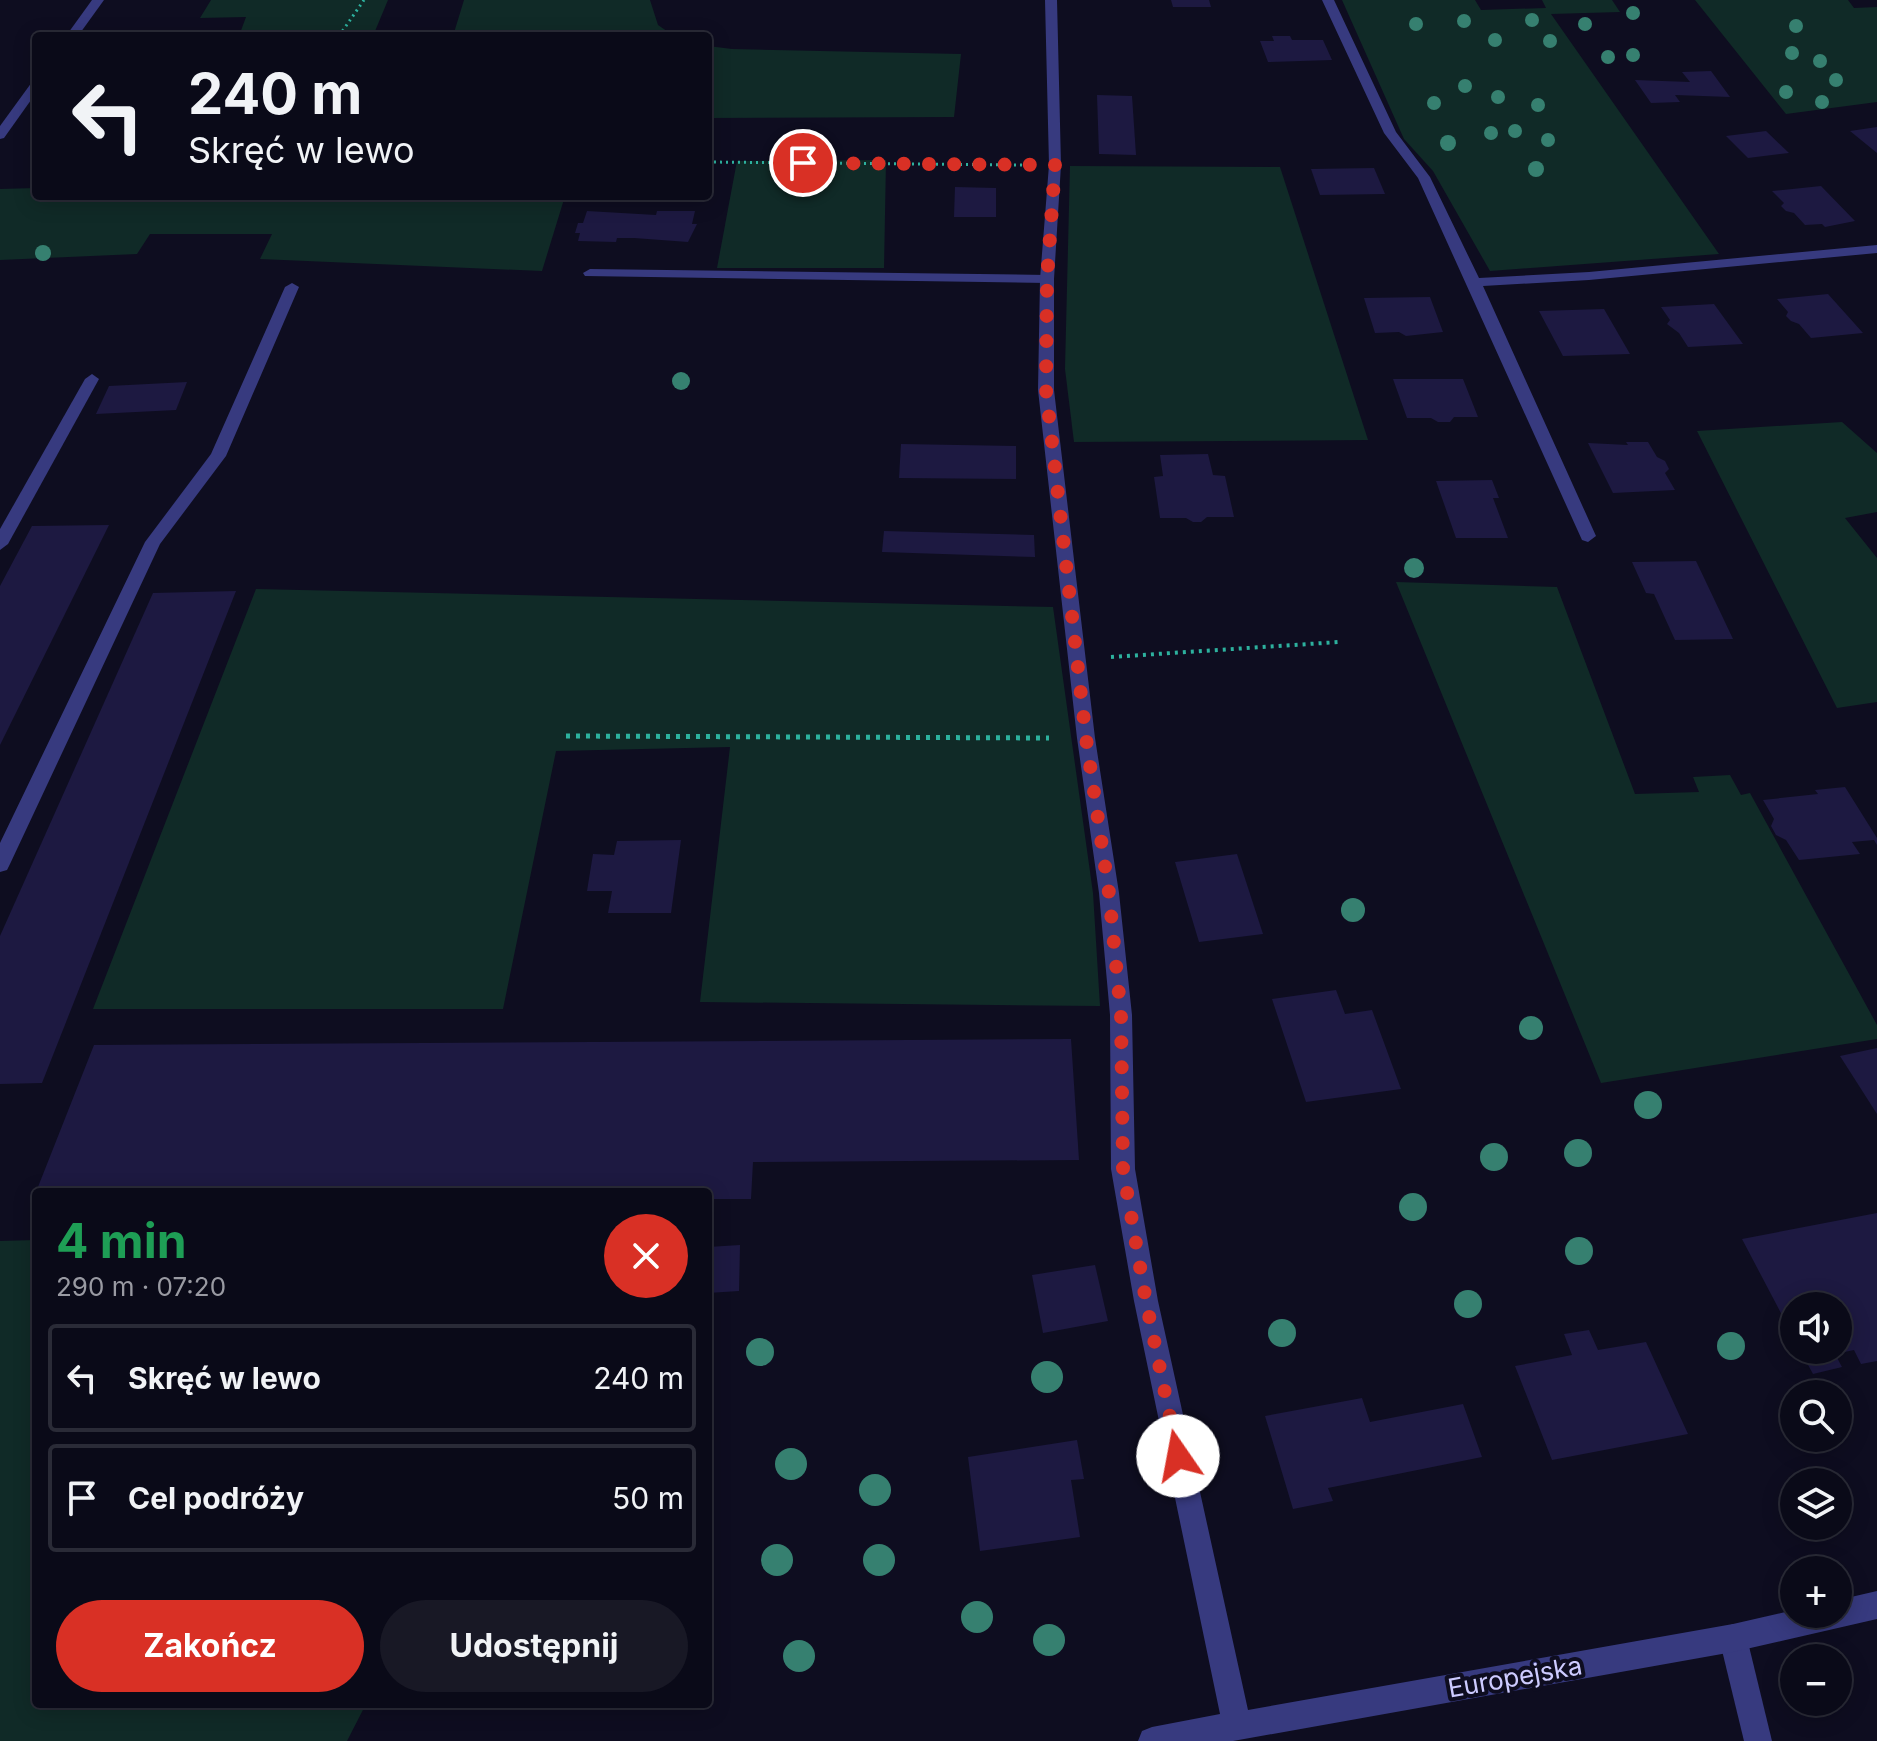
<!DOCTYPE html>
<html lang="pl">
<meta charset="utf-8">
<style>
body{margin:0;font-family:Inter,sans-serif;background:#181825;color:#f1f3f6;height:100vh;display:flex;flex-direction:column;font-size:30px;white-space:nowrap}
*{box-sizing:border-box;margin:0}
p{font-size:26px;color:#999aa2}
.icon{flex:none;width:44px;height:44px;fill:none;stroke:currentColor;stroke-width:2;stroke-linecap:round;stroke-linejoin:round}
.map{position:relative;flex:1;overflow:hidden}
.panel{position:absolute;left:32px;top:1188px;width:680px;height:520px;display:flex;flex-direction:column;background:#0a0a18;border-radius:8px;box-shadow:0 4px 20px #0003,0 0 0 2px #2a2b37}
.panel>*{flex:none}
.hud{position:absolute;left:32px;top:32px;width:680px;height:168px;border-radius:8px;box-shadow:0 4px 20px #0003,0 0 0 2px #2a2b37;background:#0a0a18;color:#f1f3f6;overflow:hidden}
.controls{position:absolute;left:1780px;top:1292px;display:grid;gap:16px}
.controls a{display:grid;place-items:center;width:72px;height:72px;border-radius:50%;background:#0a0a18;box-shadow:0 4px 20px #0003,0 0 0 2px #2a2b37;font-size:40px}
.pin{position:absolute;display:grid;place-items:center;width:68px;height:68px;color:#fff;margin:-34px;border:4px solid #fff;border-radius:50%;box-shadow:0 2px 8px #0007}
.me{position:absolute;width:88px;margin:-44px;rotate:348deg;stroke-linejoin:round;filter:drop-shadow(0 0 6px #0008)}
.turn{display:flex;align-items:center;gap:28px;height:168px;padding:0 24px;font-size:36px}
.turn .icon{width:104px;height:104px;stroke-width:2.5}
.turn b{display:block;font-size:56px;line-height:68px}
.round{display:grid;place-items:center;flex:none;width:84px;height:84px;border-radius:42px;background:#181825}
.head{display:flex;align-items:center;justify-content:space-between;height:136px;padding:0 24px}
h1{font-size:48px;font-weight:700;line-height:60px;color:#1e9e55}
.primary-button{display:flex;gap:16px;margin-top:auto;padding:16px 24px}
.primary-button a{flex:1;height:92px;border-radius:48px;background:#d93025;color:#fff;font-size:32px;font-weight:700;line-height:92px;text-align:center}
.primary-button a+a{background:#181825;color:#f1f3f6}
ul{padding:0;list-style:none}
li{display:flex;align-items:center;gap:24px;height:108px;margin:0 16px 12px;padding:0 8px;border:4px solid #2a2b37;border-radius:8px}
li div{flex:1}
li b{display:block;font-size:30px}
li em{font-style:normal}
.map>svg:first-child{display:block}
.green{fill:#102a27}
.building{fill:#1d1941}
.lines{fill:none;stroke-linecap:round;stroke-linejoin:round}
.path-far2{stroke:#2db19e;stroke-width:3;stroke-dasharray:2 4;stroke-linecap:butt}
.path-far1{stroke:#2db19e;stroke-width:4;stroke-dasharray:3 5;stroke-linecap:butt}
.path{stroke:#2db19e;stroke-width:5;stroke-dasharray:4 6;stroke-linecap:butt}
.service{fill:#373a7f;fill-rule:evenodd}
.minor{fill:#373a7f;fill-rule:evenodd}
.tree{fill:#368070}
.route{stroke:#d93025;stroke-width:14;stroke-dasharray:0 25.2}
.labels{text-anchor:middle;stroke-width:8;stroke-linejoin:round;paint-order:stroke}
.near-street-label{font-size:26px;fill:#cdcbff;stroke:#0e0d20}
</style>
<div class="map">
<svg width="1877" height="1741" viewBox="0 0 1877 1741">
<rect width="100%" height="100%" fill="#0e0d20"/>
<g class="green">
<path d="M211 0H388L373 36H239L246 17 200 18Z"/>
<path d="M464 0H650L658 25 674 36H453Z"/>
<path d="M1342 0H1475L1481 10 1546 8 1542 0H1612L1620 12 1551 14 1719 254 1490 271 1433 171 1404 139Z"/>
<path d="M1695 0H1848L1854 8 1877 7V102L1786 114Z"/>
<path d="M708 46 732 49 961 54 954 117 708 118Z"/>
<path d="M886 160 884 268H717L737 161Z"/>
<path d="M1070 166 1280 167 1368 440 1074 442 1065 369Z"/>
<path d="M36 188V196H565L542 271 260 259 272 234H150L137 254 0 260V189Z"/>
<path d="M1842 422 1877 453V512L1845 518 1877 558V702L1837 708 1697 431Z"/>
<path d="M1396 582 1557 587 1635 794 1699 792 1693 777 1730 775 1741 795 1750 793 1877 1025V1039L1601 1083Z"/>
<path d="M256 589 1053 607 1093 893 1100 1006 700 1002 730 747 556 751 503 1009H93Z"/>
<path d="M36 1240V1704H366L347 1741H0V1241Z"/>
</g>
<g class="building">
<path d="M1171 0H1209L1211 7H1173Z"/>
<path d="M1272 36H1290L1292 40H1323L1332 60 1268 62 1260 41H1274Z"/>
<path d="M1711 71 1730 97 1675 95 1680 102 1651 103 1635 80 1690 82 1682 72Z"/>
<path d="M1097 95 1132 96 1136 155 1099 154Z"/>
<path d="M1877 127V153L1850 131Z"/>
<path d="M1766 131 1789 153 1748 158 1726 136Z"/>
<path d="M1374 168 1385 194 1320 195 1311 169Z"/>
<path d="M1821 186 1855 221 1825 227 1822 224 1805 225 1794 213 1786 211 1781 206 1784 203 1772 191Z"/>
<path d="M955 187 996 188V217H954Z"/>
<path d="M587 211 656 215 657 211H695L692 224H697L688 242 634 238H617L616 242 578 241 580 233H575L578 223H583Z"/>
<path d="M1828 294 1863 333 1811 338 1799 324 1791 321 1786 316 1788 312 1777 299Z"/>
<path d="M1430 297 1443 332 1406 336 1399 332 1375 333 1364 298Z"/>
<path d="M1714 304 1743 344 1688 347 1679 333 1667 324 1670 320 1661 307Z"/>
<path d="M1604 309 1630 354 1563 356 1539 311Z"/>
<path d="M1393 379H1463L1478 417H1454L1450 422H1438L1431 418H1407Z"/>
<path d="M187 382 176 410 96 414 109 386Z"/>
<path d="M1626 442H1648L1657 457 1665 461 1669 469 1665 473 1675 490 1613 493 1588 443 1628 445Z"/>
<path d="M901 444 1016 446V479L899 478Z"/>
<path d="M1208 454 1213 475 1225 476 1234 517H1207L1201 522H1193L1186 518H1160L1154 477 1163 476 1160 455Z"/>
<path d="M1492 480 1499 498H1493L1508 538H1456L1436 481Z"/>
<path d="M109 525 0 745V586L32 526Z"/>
<path d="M884 531 1034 535 1035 557 882 552Z"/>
<path d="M1696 561 1733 639 1675 640 1654 594 1646 593 1632 562Z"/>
<path d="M236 591 42 1083 0 1084V936L153 593Z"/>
<path d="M1845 787 1877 838V845L1874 840 1852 842 1860 854 1799 860 1786 840 1776 835 1771 826 1774 819 1763 800 1818 794 1815 790Z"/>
<path d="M681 840 671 913H608L612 891H587L593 854 614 855 617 841Z"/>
<path d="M1237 854 1263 934 1199 942 1175 862Z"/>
<path d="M1336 990 1345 1014 1372 1010 1401 1089 1306 1102 1272 999Z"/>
<path d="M1071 1039 1079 1160 753 1162 751 1199H708V1192H36L94 1045Z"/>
<path d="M1877 1048V1114L1840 1056Z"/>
<path d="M1877 1213V1361L1861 1364 1854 1350 1835 1354 1842 1367 1813 1374 1800 1350H1838V1306H1794V1338L1742 1239Z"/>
<path d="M740 1245 739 1291 708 1293V1247Z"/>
<path d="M1095 1265 1108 1321 1043 1333 1032 1275Z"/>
<path d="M1589 1330 1598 1350 1646 1342 1688 1434 1552 1460 1515 1366 1572 1355 1564 1334Z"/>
<path d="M1362 1398 1370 1422 1463 1404 1482 1457 1328 1488 1333 1501 1293 1509 1265 1416Z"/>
<path d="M1077 1440 1084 1479 1071 1480 1080 1537 980 1551 968 1457Z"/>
</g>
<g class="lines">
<g class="path-far2">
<path d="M339 36 364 0"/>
<path d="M708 162 1023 165"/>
</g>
<path class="path-far1" d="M1111 657 1339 642"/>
<path class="path" d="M566 736 1049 738"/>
<g class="service">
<path d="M590 269 1047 275 1054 279 1047 283 585 276 583 273Z"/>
<path d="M292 283 299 287 226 456 160 544 10 864 7 870 0 872V843L145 542 211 454 285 287Z"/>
<path d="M92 374 99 379 8 544 0 550V529L85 379Z"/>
<path d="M1733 1624 1743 1628 1747 1638 1772 1741H1744L1719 1638 1723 1628Z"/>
</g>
<g class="minor">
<path d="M92 0H104L78 36H66Z"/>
<path d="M1045 0H1057L1061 165 1054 279V390L1095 738 1119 893 1132 1015 1135 1169 1158 1301 1248 1710 1733 1624 1794 1610V1614H1838V1600L1877 1591V1619L1733 1652 1233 1741H1138L1142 1731 1152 1727 1220 1714 1134 1301 1111 1169 1110 1015 1099 893 1077 738 1038 390 1040 279 1049 165Z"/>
<path d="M1322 0H1334L1396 132 1430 177 1479 278 1589 272 1877 245V253L1589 280 1483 286 1596 536 1588 542 1582 540 1418 178 1384 133Z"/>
<path d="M36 81V93L4 138 0 139V126L32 82Z"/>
</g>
</g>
<g class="tree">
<circle cx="1633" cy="13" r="7"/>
<circle cx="1532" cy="20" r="7"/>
<circle cx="1464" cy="21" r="7"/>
<circle cx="1416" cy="24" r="7"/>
<circle cx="1585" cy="24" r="7"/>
<circle cx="1796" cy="26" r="7"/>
<circle cx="1495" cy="40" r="7"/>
<circle cx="1550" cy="41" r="7"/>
<circle cx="1792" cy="53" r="7"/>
<circle cx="1633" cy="55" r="7"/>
<circle cx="1608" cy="57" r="7"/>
<circle cx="1820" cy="61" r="7"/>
<circle cx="1836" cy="80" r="7"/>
<circle cx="1465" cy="86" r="7"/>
<circle cx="1786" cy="92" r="7"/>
<circle cx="1498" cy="97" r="7"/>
<circle cx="1822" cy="102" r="7"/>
<circle cx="1434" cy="103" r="7"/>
<circle cx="1538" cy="105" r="7"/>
<circle cx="1515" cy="131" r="7"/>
<circle cx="1491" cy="133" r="7"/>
<circle cx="1548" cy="140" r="7"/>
<circle cx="1448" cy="143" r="8"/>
<circle cx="1536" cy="169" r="8"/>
<circle cx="43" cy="253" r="8"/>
<circle cx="681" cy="381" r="9"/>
<circle cx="1414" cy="568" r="10"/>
<circle cx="1353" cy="910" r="12"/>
<circle cx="1531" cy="1028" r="12"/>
<circle cx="1648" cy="1105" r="14"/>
<circle cx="1578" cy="1153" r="14"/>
<circle cx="1494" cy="1157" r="14"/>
<circle cx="1413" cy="1207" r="14"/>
<circle cx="1579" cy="1251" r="14"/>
<circle cx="1468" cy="1304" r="14"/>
<circle cx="1282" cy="1333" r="14"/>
<circle cx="1731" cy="1346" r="14"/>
<circle cx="760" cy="1352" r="14"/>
<circle cx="1047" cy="1377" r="16"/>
<circle cx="791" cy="1464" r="16"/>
<circle cx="875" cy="1490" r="16"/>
<circle cx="777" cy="1560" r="16"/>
<circle cx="879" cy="1560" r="16"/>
<circle cx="977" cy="1617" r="16"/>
<circle cx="1049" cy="1640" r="16"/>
<circle cx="799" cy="1656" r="16"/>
</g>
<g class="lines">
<path class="route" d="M803 163 1055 165 1047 279 1046 390 1086 738 1109 893 1121 1015 1123 1169 1146 1301 1178 1456"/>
</g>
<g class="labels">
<g class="near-street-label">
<text transform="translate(1515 1677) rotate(-10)" y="9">Europejska</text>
</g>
</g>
</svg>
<div class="controls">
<a><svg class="icon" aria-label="sound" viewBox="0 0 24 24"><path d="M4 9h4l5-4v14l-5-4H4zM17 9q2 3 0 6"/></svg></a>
<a><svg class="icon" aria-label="search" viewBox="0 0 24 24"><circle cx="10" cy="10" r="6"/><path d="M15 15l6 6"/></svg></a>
<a><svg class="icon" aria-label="layers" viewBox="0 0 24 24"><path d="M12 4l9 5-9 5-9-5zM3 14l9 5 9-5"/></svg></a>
<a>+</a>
<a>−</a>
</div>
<div class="pin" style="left:803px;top:163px;background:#d93025"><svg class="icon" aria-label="arrive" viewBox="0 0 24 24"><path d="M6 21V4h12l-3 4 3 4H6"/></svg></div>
<svg class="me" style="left:1178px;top:1456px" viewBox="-20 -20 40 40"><circle r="19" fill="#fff"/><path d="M0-13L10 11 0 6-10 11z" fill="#d93025"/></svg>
<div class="hud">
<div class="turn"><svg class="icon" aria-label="left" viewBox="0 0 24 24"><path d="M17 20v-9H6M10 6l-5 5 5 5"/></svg><div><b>240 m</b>Skręć w lewo</div></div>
</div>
<section class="panel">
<div class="head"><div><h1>4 min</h1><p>290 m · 07:20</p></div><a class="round" style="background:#d93025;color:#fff"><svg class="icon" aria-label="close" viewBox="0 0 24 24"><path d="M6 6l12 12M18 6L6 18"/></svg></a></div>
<ul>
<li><svg class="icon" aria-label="left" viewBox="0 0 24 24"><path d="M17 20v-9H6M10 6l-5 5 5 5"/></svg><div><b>Skręć w lewo</b></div><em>240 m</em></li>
<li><svg class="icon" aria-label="arrive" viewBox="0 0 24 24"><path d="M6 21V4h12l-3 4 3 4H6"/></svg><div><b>Cel podróży</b></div><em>50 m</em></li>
</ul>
<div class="primary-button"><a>Zakończ</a><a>Udostępnij</a></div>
</section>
</div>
